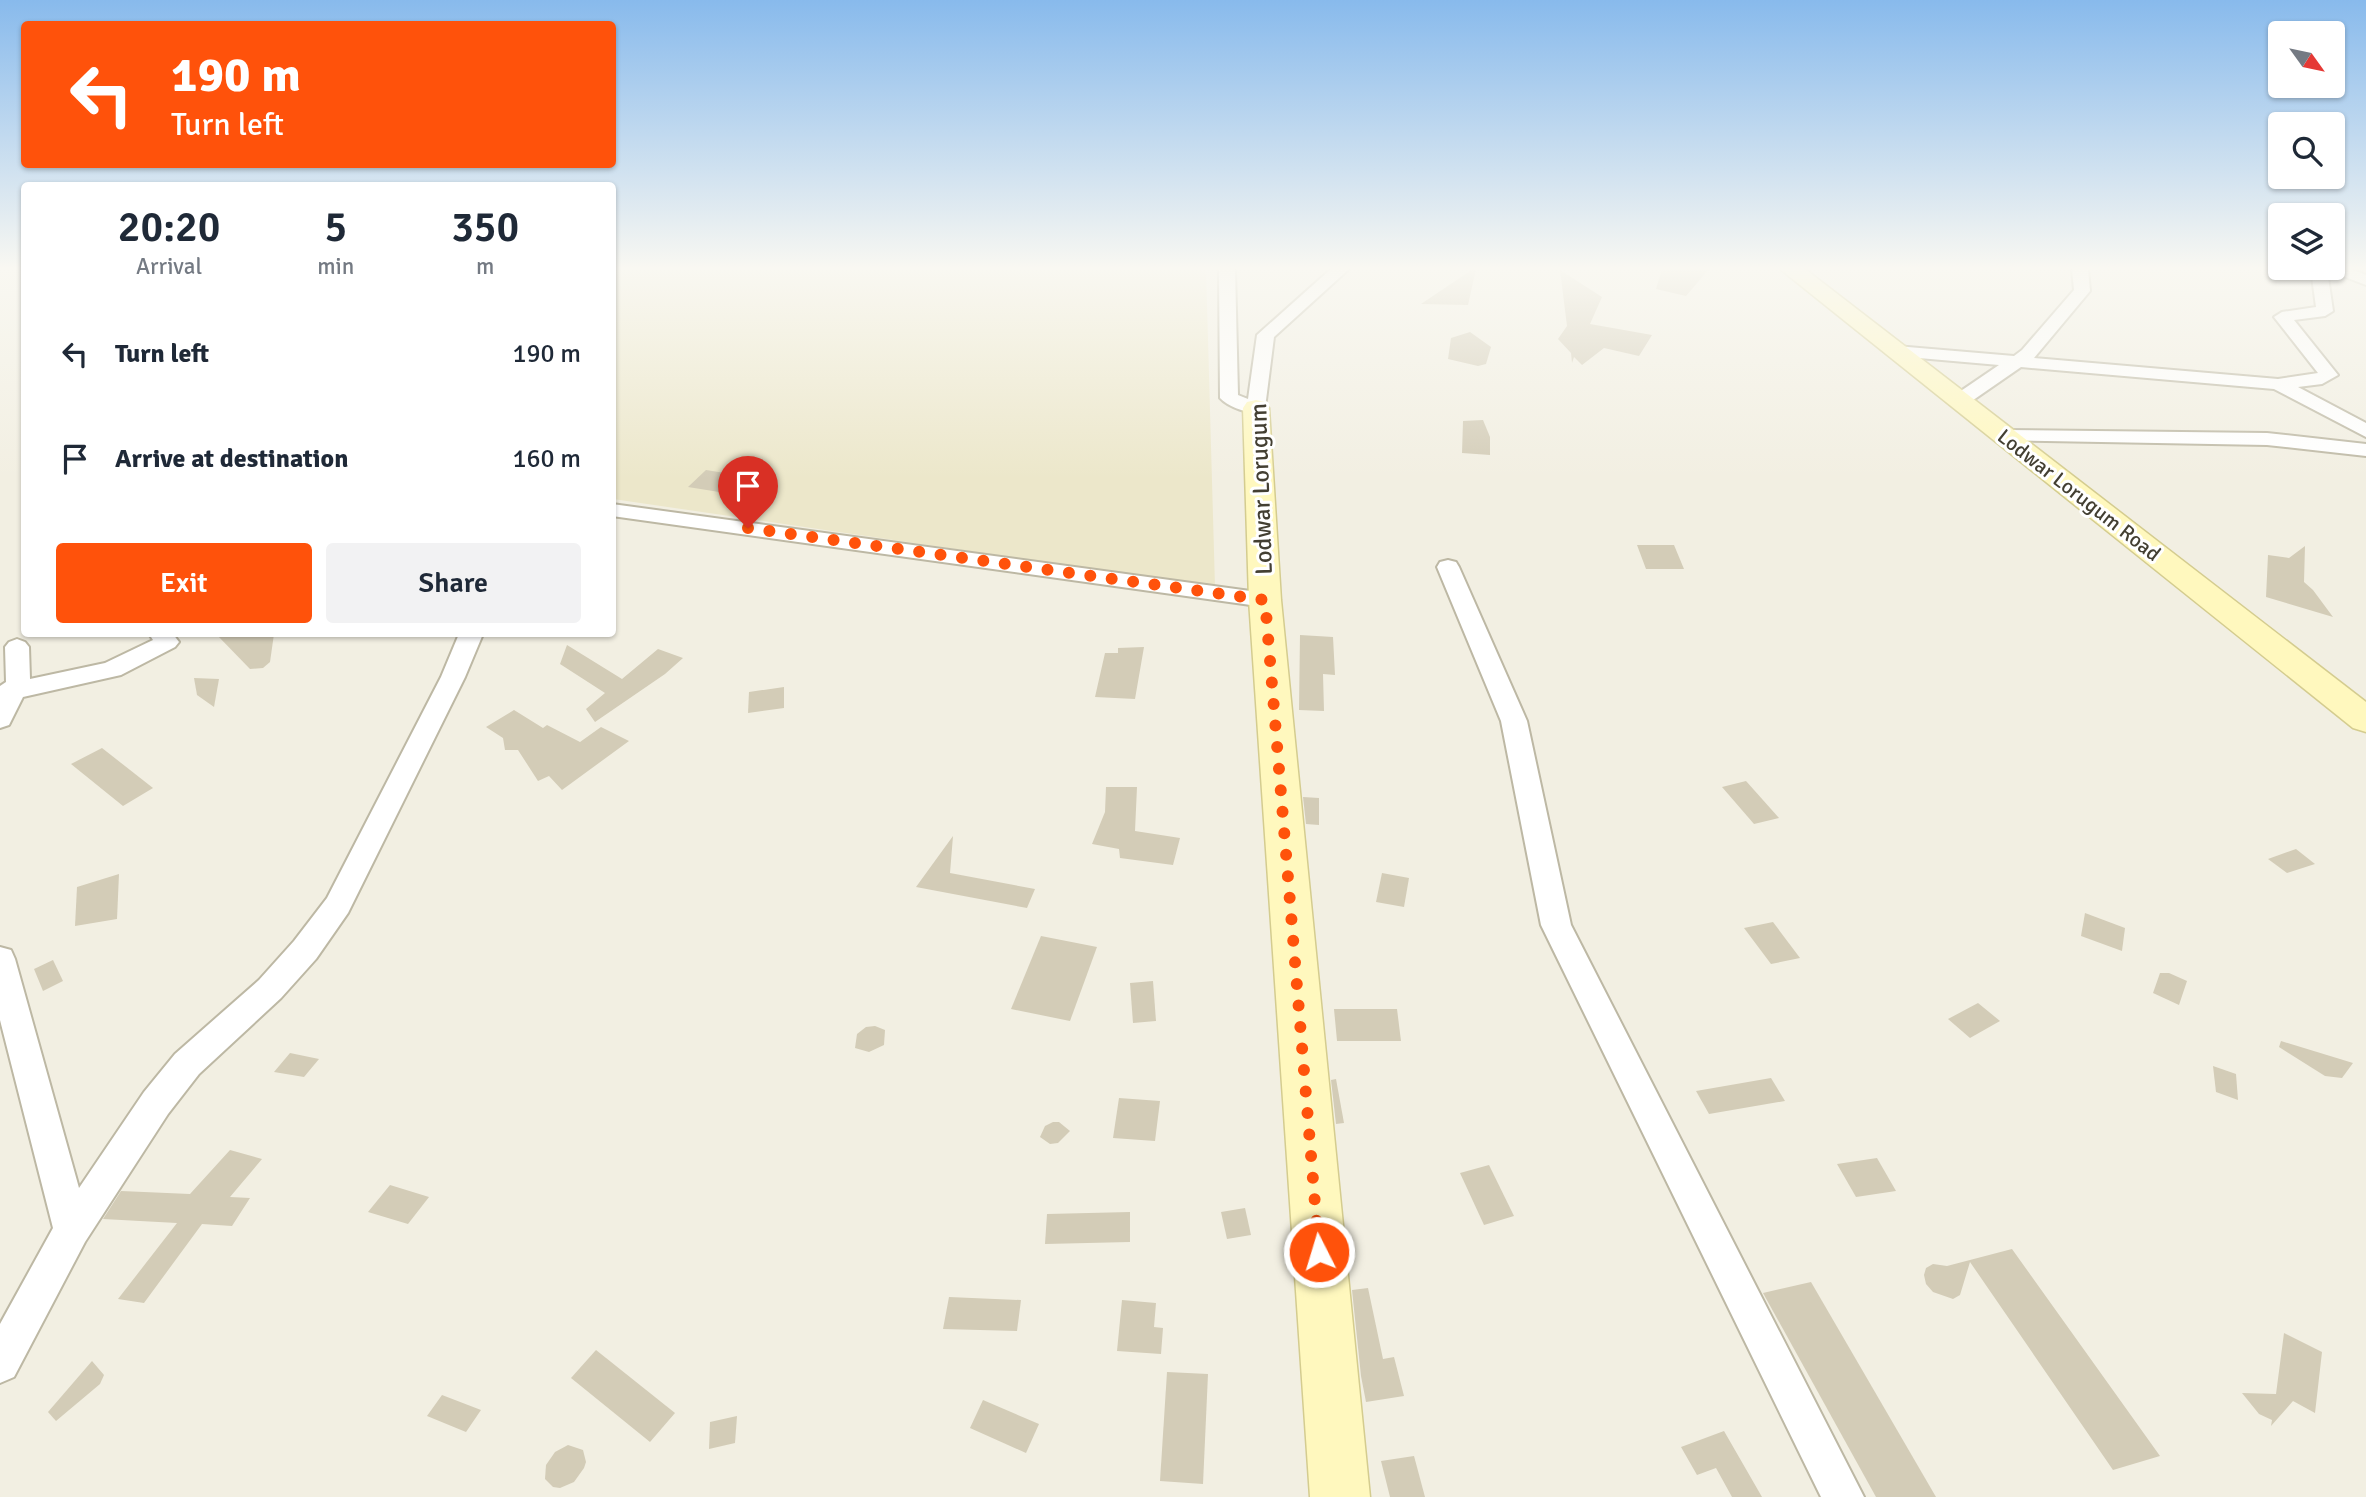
<!DOCTYPE html>
<style>
body{margin:0;font-family:Signika,sans-serif;background:#f2f2f3;color:#1f2937;height:100vh;display:flex;flex-direction:column;font-size:26px;white-space:nowrap}
*{box-sizing:border-box;margin:0}
p{font-size:23px;color:#747a83}
.icon{flex:none;width:38px;height:38px;fill:none;stroke:currentColor;stroke-width:2;stroke-linecap:round;stroke-linejoin:round}
.map{position:relative;flex:1;overflow:hidden}
.drawer{position:absolute;left:21px;top:182px;width:595px;height:455px;display:flex;flex-direction:column;background:#fff;border-radius:7px;box-shadow:0 2px 5px #0004}
.drawer>*{flex:none}
.guide{position:absolute;left:21px;top:21px;width:595px;height:147px;border-radius:7px;box-shadow:0 2px 5px #0004;background:#ff520b;color:#fff;overflow:hidden}
.needle{width:46px;rotate:123deg}
.buttons{position:absolute;left:2268px;top:21px;display:grid;gap:14px}
.buttons a{display:grid;place-items:center;width:77px;height:77px;border-radius:7px;background:#fff;box-shadow:0 2px 5px #0004;font-size:35px}
.pin{position:absolute;display:grid;place-items:center;width:60px;height:60px;color:#fff;margin:-72px -30px;border-radius:50% 50% 50% 0;rotate:-45deg;box-shadow:0 0 7px #0007}
.pin .icon{rotate:45deg}
.me{position:absolute;width:77px;margin:-38px;rotate:355deg;stroke-linejoin:round;filter:drop-shadow(0 0 5px #0008)}
.turn{display:flex;align-items:center;gap:24px;height:147px;padding:0 35px;font-size:32px}
.turn .icon{width:91px;height:91px;stroke-width:2.5}
.turn b{display:block;font-size:49px;line-height:60px}
.eta{display:flex;justify-content:space-evenly;align-items:center;height:119px;text-align:center}
.eta b{font-size:42px;font-weight:600;line-height:49px}
.cta{display:flex;gap:14px;margin-top:auto;padding:14px 35px}
.cta a{flex:1;height:80px;border-radius:7px;background:#ff520b;color:#fff;font-size:28px;font-weight:600;line-height:80px;text-align:center}
.cta a+a{background:#f2f2f3;color:#1f2937}
ul{padding:0;list-style:none}
li{display:flex;align-items:center;gap:21px;height:105px;padding:0 35px}
li div{flex:1}
li b{display:block;font-size:26px}
li em{font-style:normal}
.map>svg:first-child{display:block}
.education{fill:#ece7ca}
.building{fill:#d3ccb7}
.lines{fill:none;stroke-linecap:round;stroke-linejoin:round}
.street-casing{stroke:#bdb8a4;stroke-width:4}
.secondary-casing{stroke:#d4cc8f;stroke-width:3}
.street{fill:#fff;fill-rule:evenodd}
.secondary{fill:#fff8be;fill-rule:evenodd}
.route{stroke:#ff520b;stroke-width:12;stroke-dasharray:0 21.6}
.labels{text-anchor:middle;stroke-width:6;stroke-linejoin:round;paint-order:stroke}
.far-street-label{font-size:21px;fill:#433f32;stroke:#fff}
.street-label{font-size:24px;fill:#433f32;stroke:#fff}
</style>
<div class="map">
<svg width="2366" height="1497" viewBox="0 0 2366 1497">
<rect width="100%" height="100%" fill="#f2efe2"/>
<path class="education" d="M613 269H1206L1215 587 613 499Z"/>
<g class="building">
<path d="M1473 269H1476L1468 305 1421 304Z"/>
<path d="M1662 269H1709L1686 296 1656 289Z"/>
<path d="M1560 270 1602 297 1590 324 1652 335 1639 356 1604 348 1582 365 1574 357 1572 363 1571 353 1558 339 1567 326Z"/>
<path d="M1470 332 1491 347 1486 364 1478 366 1448 359 1451 338Z"/>
<path d="M1483 420 1490 437V455L1462 453 1463 421Z"/>
<path d="M706 470 756 478 738 495 688 487Z"/>
<path d="M1637 545H1674L1684 569H1646Z"/>
<path d="M2305 546 2304 582 2313 590 2333 617 2266 597 2268 555 2289 558Z"/>
<path d="M216 634H274L270 662 263 668 250 669Z"/>
<path d="M1300 635 1333 637 1335 675 1323 674 1324 711 1299 710Z"/>
<path d="M567 645 622 679 658 649 683 658 665 674 595 722 586 709 605 693 560 664Z"/>
<path d="M1144 647 1135 699 1095 697 1105 653H1118V648Z"/>
<path d="M194 678 219 679 214 707 197 695Z"/>
<path d="M784 687V708L748 713 749 692Z"/>
<path d="M514 710 543 728 547 725 580 742 601 727 629 741 562 790 549 776 538 781 518 750H505L503 738 486 727Z"/>
<path d="M102 748 153 788 123 806 71 764Z"/>
<path d="M1746 781 1779 818 1754 824 1722 787Z"/>
<path d="M1106 787H1137L1135 831 1180 838 1173 865 1120 858 1119 849 1092 844 1105 812Z"/>
<path d="M1303 797 1319 798V825L1306 824Z"/>
<path d="M953 836 950 873 1035 889 1027 908 916 887Z"/>
<path d="M2296 849 2315 864 2287 873 2268 859Z"/>
<path d="M1382 873 1409 878 1404 907 1376 902Z"/>
<path d="M119 874 117 919 75 926 77 887Z"/>
<path d="M2085 913 2125 928 2122 951 2081 936Z"/>
<path d="M1773 922 1800 958 1771 964 1744 928Z"/>
<path d="M1041 936 1097 947 1070 1021 1011 1009Z"/>
<path d="M53 960 63 981 43 991 34 969Z"/>
<path d="M2160 973H2169L2187 981 2179 1005 2153 993Z"/>
<path d="M1153 981 1156 1021 1133 1023 1130 983Z"/>
<path d="M1978 1003 2000 1021 1970 1038 1948 1019Z"/>
<path d="M1334 1009H1397L1401 1041H1337Z"/>
<path d="M875 1026 885 1030 884 1045 869 1052 855 1048 857 1034 866 1027Z"/>
<path d="M2281 1041 2353 1063 2342 1078 2325 1076 2279 1047Z"/>
<path d="M290 1053 319 1059 304 1077 274 1072Z"/>
<path d="M2213 1066 2236 1074 2238 1100 2216 1092Z"/>
<path d="M1771 1078 1785 1101 1709 1114 1696 1091Z"/>
<path d="M1336 1079 1344 1123 1336 1124 1331 1080Z"/>
<path d="M1119 1098 1160 1101 1155 1141 1113 1138Z"/>
<path d="M1053 1122H1059L1070 1131 1058 1143 1050 1144 1040 1137 1045 1126Z"/>
<path d="M230 1150 262 1159 230 1197 250 1198 232 1226 202 1224 144 1303 118 1299 177 1223 103 1219 121 1191 190 1194Z"/>
<path d="M1877 1158 1896 1191 1856 1197 1837 1164Z"/>
<path d="M1489 1165 1514 1216 1484 1225 1460 1173Z"/>
<path d="M390 1185 429 1197 408 1224 368 1212Z"/>
<path d="M1245 1208 1251 1235 1227 1239 1221 1212Z"/>
<path d="M1130 1212V1242L1045 1244 1047 1214Z"/>
<path d="M2012 1249 2160 1456 2113 1470 1970 1262 1960 1295 1953 1299 1933 1292 1926 1284 1924 1275 1926 1268 1933 1264 1947 1266Z"/>
<path d="M1811 1282 1936 1497H1876L1763 1293Z"/>
<path d="M1368 1288 1383 1359 1394 1357 1404 1396 1366 1402 1361 1376 1352 1290Z"/>
<path d="M949 1297 1021 1300 1017 1331 943 1329Z"/>
<path d="M1122 1300 1156 1303 1154 1327 1163 1328 1161 1354 1117 1351Z"/>
<path d="M2284 1333 2322 1352 2315 1413 2293 1401 2271 1426 2272 1420 2259 1414 2242 1393 2276 1394Z"/>
<path d="M596 1350 675 1413 650 1442 571 1378Z"/>
<path d="M92 1361 104 1375 100 1384 56 1421 48 1412Z"/>
<path d="M1167 1372 1208 1374 1203 1484 1160 1481Z"/>
<path d="M442 1395 481 1410 466 1432 427 1416Z"/>
<path d="M983 1400 1039 1424 1026 1453 970 1428Z"/>
<path d="M737 1416 735 1443 709 1449 710 1422Z"/>
<path d="M1724 1431 1762 1497H1732L1716 1468 1697 1475 1681 1447Z"/>
<path d="M568 1445 583 1450 586 1462 584 1468 574 1482 560 1488 553 1487 545 1479 546 1465 555 1452Z"/>
<path d="M1414 1456 1425 1497H1390L1381 1461Z"/>
</g>
<g class="lines">
<defs>
<g id="street">
<path d="M1219 269H1235L1238 395 1248 399 1257 335 1331 269H1349L1274 337 1265 408 1263 412C1250 415 1228 407 1220 398Z"/>
<path d="M2072 269H2088L2090 291 2034 358 2278 379 2318 373 2274 317 2282 312 2316 307 2311 269H2351L2366 275V285L2327 270 2333 311 2325 316 2294 320 2338 375 2322 384 2298 387 2366 423V437L2274 389 2021 367 1966 405 1959 407 1950 401 1952 397 1999 365 1896 356 1887 351 1896 346 2014 356 2022 350 2074 290Z"/>
<path d="M2005 430 2267 433 2366 444V456L2267 445 1998 440 1995 436 1998 432Z"/>
<path d="M612 504 1265 593 1273 595 1277 600 1273 605 1265 607 612 516Z"/>
<path d="M1448 560 1456 562 1459 567 1527 721 1571 925 1864 1497H1821L1541 925 1501 721 1437 567 1440 562Z"/>
<path d="M149 634H173L179 642 175 647 121 675 23 697 9 725 0 728V686L6 682 5 647 9 642 17 639 25 642 29 647 30 679 105 663 153 640Z"/>
<path d="M459 634H483L465 677 348 913 316 959 281 998 199 1074 168 1114 85 1242 14 1377 0 1383V1324L53 1228 0 1020V947L11 950 15 959 79 1188 144 1092 175 1054 259 980 294 941 327 898 441 677Z"/>
</g>
<g id="secondary">
<path d="M1780 269H1805L2366 702V732L2353 728Z"/>
<path d="M1256 400 1265 402 1269 408 1281 600 1370 1497H1310L1249 600 1243 408 1247 402Z"/>
</g>
</defs>
<use href="#street" class="street-casing"/>
<use href="#secondary" class="secondary-casing"/>
<use href="#street" class="street"/>
<use href="#secondary" class="secondary"/>
</g>
<linearGradient id="sky" x2="0" y2="1"><stop stop-color="#88baec"/><stop offset="0.56" stop-color="#f9f8f2"/><stop offset="1" stop-color="#f9f8f2" stop-opacity="0"/></linearGradient>
<rect width="2366" height="479" fill="url(#sky)"/>
<g class="lines">
<path class="route" d="M748 528 1265 600 1319 1252"/>
</g>
<g class="labels">
<g class="far-street-label">
<text transform="translate(2079 495) rotate(38)" y="7">Lodwar Lorugum Road</text>
</g>
<g class="street-label">
<text transform="translate(1261 489) rotate(-92)" y="8">Lodwar Lorugum</text>
</g>
</g>
</svg>
<div class="buttons">
<a><svg class="needle" viewBox="-14 -14 28 28"><path d="M0-13l5 13h-10z" fill="#e53935"/><path d="M0 13l5-13h-10z" fill="#747a83"/></svg></a>
<a><svg class="icon" aria-label="search" viewBox="0 0 24 24"><circle cx="10" cy="10" r="6"/><path d="M15 15l6 6"/></svg></a>
<a><svg class="icon" aria-label="layers" viewBox="0 0 24 24"><path d="M12 4l9 5-9 5-9-5zM3 14l9 5 9-5"/></svg></a>
</div>
<div class="pin" style="left:748px;top:528px;background:#d93025"><svg class="icon" aria-label="arrive" viewBox="0 0 24 24"><path d="M6 21V4h12l-3 4 3 4H6"/></svg></div>
<svg class="me" style="left:1319px;top:1252px" viewBox="-20 -20 40 40"><circle r="17" fill="#ff520b" stroke="#fff" stroke-width="3"/><path d="M0-11L8 9 0 5-8 9z" fill="#fff"/></svg>
<div class="guide">
<div class="turn"><svg class="icon" aria-label="left" viewBox="0 0 24 24"><path d="M17 20v-9H6M10 6l-5 5 5 5"/></svg><div><b>190 m</b>Turn left</div></div>
</div>
<section class="drawer">
<div class="eta">
<div><b>20:20</b><p>Arrival</p></div>
<div><b>5</b><p>min</p></div>
<div><b>350</b><p>m</p></div>
</div>
<ul>
<li><svg class="icon" aria-label="left" viewBox="0 0 24 24"><path d="M17 20v-9H6M10 6l-5 5 5 5"/></svg><div><b>Turn left</b></div><em>190 m</em></li>
<li><svg class="icon" aria-label="arrive" viewBox="0 0 24 24"><path d="M6 21V4h12l-3 4 3 4H6"/></svg><div><b>Arrive at destination</b></div><em>160 m</em></li>
</ul>
<div class="cta"><a>Exit</a><a>Share</a></div>
</section>
</div>
